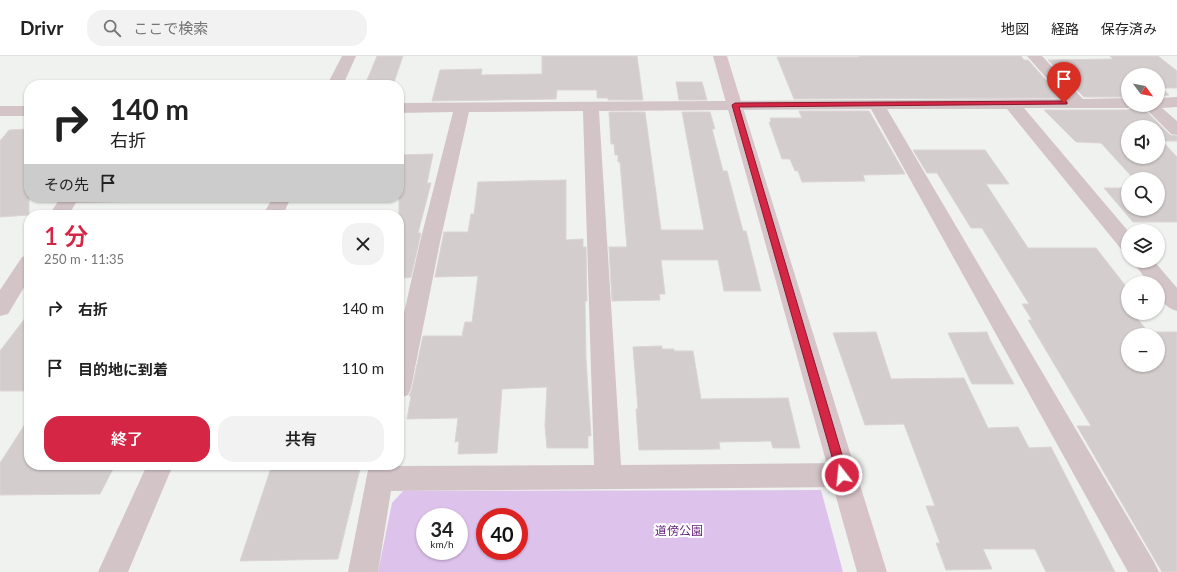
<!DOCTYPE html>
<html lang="ja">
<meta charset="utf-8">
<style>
body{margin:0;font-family:Lato,"Noto Sans JP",sans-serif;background:#f2f2f2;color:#222;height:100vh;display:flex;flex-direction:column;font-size:15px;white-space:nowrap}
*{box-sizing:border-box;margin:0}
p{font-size:13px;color:#767676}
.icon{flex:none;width:22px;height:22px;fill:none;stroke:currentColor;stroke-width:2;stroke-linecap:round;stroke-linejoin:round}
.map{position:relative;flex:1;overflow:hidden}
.panel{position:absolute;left:24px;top:154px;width:380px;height:260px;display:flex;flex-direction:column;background:#fff;border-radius:16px;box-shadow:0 1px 3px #0004}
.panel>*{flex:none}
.hud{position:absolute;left:24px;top:24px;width:380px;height:122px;border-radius:16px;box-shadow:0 1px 3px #0004;background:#fff;color:#222;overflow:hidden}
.needle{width:26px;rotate:122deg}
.controls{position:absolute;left:1121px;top:12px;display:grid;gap:8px}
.controls a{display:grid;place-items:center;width:44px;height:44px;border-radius:50%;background:#fff;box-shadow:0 1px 3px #0004;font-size:20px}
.speed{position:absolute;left:416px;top:452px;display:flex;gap:8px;font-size:20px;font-weight:700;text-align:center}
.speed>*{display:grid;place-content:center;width:52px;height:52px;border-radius:50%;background:#fff;box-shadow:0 1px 3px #0004;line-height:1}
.speed small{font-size:10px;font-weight:400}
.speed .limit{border:6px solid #d22;background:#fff;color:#111}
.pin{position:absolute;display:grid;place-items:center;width:34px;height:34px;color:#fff;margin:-41px -17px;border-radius:50% 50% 50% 0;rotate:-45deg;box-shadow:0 0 4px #0007}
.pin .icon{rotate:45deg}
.me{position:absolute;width:44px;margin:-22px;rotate:344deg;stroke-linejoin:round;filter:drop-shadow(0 0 3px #0008)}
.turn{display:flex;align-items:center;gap:14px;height:84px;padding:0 20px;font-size:18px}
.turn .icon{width:52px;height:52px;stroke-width:2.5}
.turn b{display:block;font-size:28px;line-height:34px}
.then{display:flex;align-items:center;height:38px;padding:0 20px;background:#0003;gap:8px;font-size:15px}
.round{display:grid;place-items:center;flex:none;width:42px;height:42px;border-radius:16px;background:#f2f2f2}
.head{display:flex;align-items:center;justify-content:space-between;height:68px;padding:0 20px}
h1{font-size:24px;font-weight:600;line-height:30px;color:#d52745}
.button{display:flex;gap:8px;margin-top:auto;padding:8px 20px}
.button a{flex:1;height:46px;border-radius:16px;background:#d52745;color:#fff;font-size:16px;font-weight:600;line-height:46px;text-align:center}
.button a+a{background:#f2f2f2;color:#222}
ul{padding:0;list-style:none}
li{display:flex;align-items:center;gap:12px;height:60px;padding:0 20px}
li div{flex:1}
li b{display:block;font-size:15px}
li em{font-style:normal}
header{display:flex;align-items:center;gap:24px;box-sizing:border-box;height:56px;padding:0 20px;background:#fff;border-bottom:1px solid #e0e0e0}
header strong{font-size:19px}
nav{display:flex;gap:22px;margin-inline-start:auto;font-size:14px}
.search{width:280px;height:36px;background:#f2f2f2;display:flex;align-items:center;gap:10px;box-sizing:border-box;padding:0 14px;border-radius:16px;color:#767676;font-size:15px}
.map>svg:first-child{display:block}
.green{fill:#ddc2ec;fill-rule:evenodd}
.building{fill:#d4cdce;stroke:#dbd4d4;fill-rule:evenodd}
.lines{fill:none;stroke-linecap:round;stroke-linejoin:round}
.lane{fill:#d3c4c8;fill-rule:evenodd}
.street{fill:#d3c4c8;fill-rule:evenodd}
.secondary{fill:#d7c4c8;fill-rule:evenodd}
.route{fill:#d52745;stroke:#8a192d}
.labels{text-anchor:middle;stroke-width:4;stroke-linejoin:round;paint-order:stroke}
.near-park-label{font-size:12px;fill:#631e79;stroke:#fff}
</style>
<header>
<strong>Drivr</strong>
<div class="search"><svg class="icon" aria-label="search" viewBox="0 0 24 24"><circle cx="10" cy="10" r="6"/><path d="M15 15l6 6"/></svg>ここで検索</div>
<nav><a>地図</a><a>経路</a><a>保存済み</a></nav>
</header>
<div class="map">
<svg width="1177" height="516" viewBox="0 0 1177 516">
<rect width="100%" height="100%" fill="#f0f2f0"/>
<path class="green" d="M821 434 843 516H378L392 447 403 435ZM425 461H459V495H425ZM485 461H519V495H485Z"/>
<g class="building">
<path d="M377 0H403L393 29H365Z"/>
<path d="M542 0H637L643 44H608V42H597V34H557L556 43 432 45 440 14 482 13 481 19 542 18Z"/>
<path d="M859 0H1021L1024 4H1028L1062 42 794 43 777 1H860Z"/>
<path d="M1110 0H1158L1177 15V32H1161L1169 39 1158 40V19H1128V41H1084L1048 4 1113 3Z"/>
<path d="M676 26H702L707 44H679Z"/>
<path d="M1135 49H1140L1170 79 1177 80V85H1162L1177 101V166H1133L1104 132H1128V153H1158V123H1134L1101 87 1076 86 1044 54H1128ZM1128 71H1158V101H1128Z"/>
<path d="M799 55H869L905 118 863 119 865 125 802 126 798 115H795L790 103H782L769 66H771L770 62H802Z"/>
<path d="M609 56H645L661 174H704L682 56H710L715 73H712L723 115H727L743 175H746L761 235H724L718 204H661L665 238H659L660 244 612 245 609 191H627L620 106H618V99H615L614 88H611Z"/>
<path d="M29 73V159L0 161V85L9 74Z"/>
<path d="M913 94H985L1009 128H986L1028 192H1096L1128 233V257H1133L1148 276H1177V516H1162L1077 370H1091L1028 264H1032L1022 248H1029L982 172H971L937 117H927ZM1128 279H1158V309H1128Z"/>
<path d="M433 98 427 127H431L418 177H421L411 221 407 222 399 221V99Z"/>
<path d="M566 124V184L583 183V191H586L587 245H585L586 304 591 380H588V392H547L545 370 547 331 502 333 497 397 458 398 459 385 455 386 458 362 407 363 411 340H409L412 332 423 280H462L465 266H472L478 220 435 221 444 176H468L471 158H474L478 126Z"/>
<path d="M29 257V335H0V295Z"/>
<path d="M876 276 891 323 964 322 988 372 1018 371 1029 392 1051 391 1115 516H1046L1035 493H983L992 513 946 514 936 487H940L926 450H935L904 368 865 369 833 277Z"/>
<path d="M987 276 990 284 1014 328H972L948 277Z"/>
<path d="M662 290V293H674V295H693L701 343 788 342 800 392H773L771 385 719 386 720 393 639 394 636 353H638L633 291Z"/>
<path d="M29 362V409H115L100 438 0 439V407Z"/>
<path d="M272 409H361L338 503 240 505Z"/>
</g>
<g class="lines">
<path class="lane" d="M68 141H192V142L191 144 187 145 64 147 62 145 64 143Z"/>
<g class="street">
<path d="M342 0H356L343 29H327Z"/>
<path d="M1027 0H1042L1083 43 1128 42V49H1134L1128 52H1024L1128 175V195L1121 193 1007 53H887L1154 506 1159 516H1128L871 53 599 55 621 409 842 407 851 410 855 419 851 428 842 431 391 435 378 516H348L369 409H395V410L594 409 583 55 469 56 440 186 411 332 408 339 399 342V279L420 186 453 56 399 57V47L1065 43Z"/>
<path d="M1177 41V51L1162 52 1177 65V79L1171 78 1142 49H1158V42Z"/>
<rect x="0" y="50" width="29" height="10"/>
<path d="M61 141H79L69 159H49Z"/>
<path d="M273 141H291L283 159H263Z"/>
<path d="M29 199V223L8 258 0 260V234L22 201Z"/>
<path d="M1132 205H1154L1177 232V255C1163 251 1158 241 1158 227H1149Z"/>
<path d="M147 409H173L128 516H98Z"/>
</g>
<path class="secondary" d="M713 0H727L887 516H857Z"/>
</g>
<path class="route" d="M1064 45 1067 46V48L739 51 848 419 846 422 842 424 838 422 732 49 735 47Z"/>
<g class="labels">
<g class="near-park-label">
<text x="679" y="479">道傍公園</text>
</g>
</g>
</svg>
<div class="controls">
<a><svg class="needle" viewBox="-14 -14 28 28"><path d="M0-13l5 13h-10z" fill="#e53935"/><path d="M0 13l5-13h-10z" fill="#767676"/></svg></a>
<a><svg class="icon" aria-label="sound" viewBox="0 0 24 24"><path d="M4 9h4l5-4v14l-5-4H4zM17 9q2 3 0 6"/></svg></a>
<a><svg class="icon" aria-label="search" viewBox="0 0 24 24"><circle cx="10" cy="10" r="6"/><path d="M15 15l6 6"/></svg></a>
<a><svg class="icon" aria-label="layers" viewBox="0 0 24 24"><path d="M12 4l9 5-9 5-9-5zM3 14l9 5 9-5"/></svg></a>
<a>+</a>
<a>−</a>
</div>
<div class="speed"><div>34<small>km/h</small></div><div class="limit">40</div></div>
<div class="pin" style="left:1064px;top:47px;background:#d93025"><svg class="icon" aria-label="arrive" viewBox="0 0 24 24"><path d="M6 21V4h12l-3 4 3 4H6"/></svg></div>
<svg class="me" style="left:842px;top:419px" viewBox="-20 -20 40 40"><circle r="17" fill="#d52745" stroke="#fff" stroke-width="3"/><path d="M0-11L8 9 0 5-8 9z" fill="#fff"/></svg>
<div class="hud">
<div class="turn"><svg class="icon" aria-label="right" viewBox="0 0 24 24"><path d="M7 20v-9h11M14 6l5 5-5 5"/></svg><div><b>140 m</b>右折</div></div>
<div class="then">その先<svg class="icon" aria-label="arrive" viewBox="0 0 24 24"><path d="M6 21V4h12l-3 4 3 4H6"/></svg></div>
</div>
<section class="panel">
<div class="head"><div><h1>1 分</h1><p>250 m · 11:35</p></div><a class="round"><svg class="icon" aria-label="close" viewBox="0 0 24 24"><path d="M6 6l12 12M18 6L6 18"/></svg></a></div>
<ul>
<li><svg class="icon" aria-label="right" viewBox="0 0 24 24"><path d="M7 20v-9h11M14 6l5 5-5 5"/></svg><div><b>右折</b></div><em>140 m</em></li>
<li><svg class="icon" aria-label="arrive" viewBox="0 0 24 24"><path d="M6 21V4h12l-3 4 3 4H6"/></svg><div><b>目的地に到着</b></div><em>110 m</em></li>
</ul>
<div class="button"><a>終了</a><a>共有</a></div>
</section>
</div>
